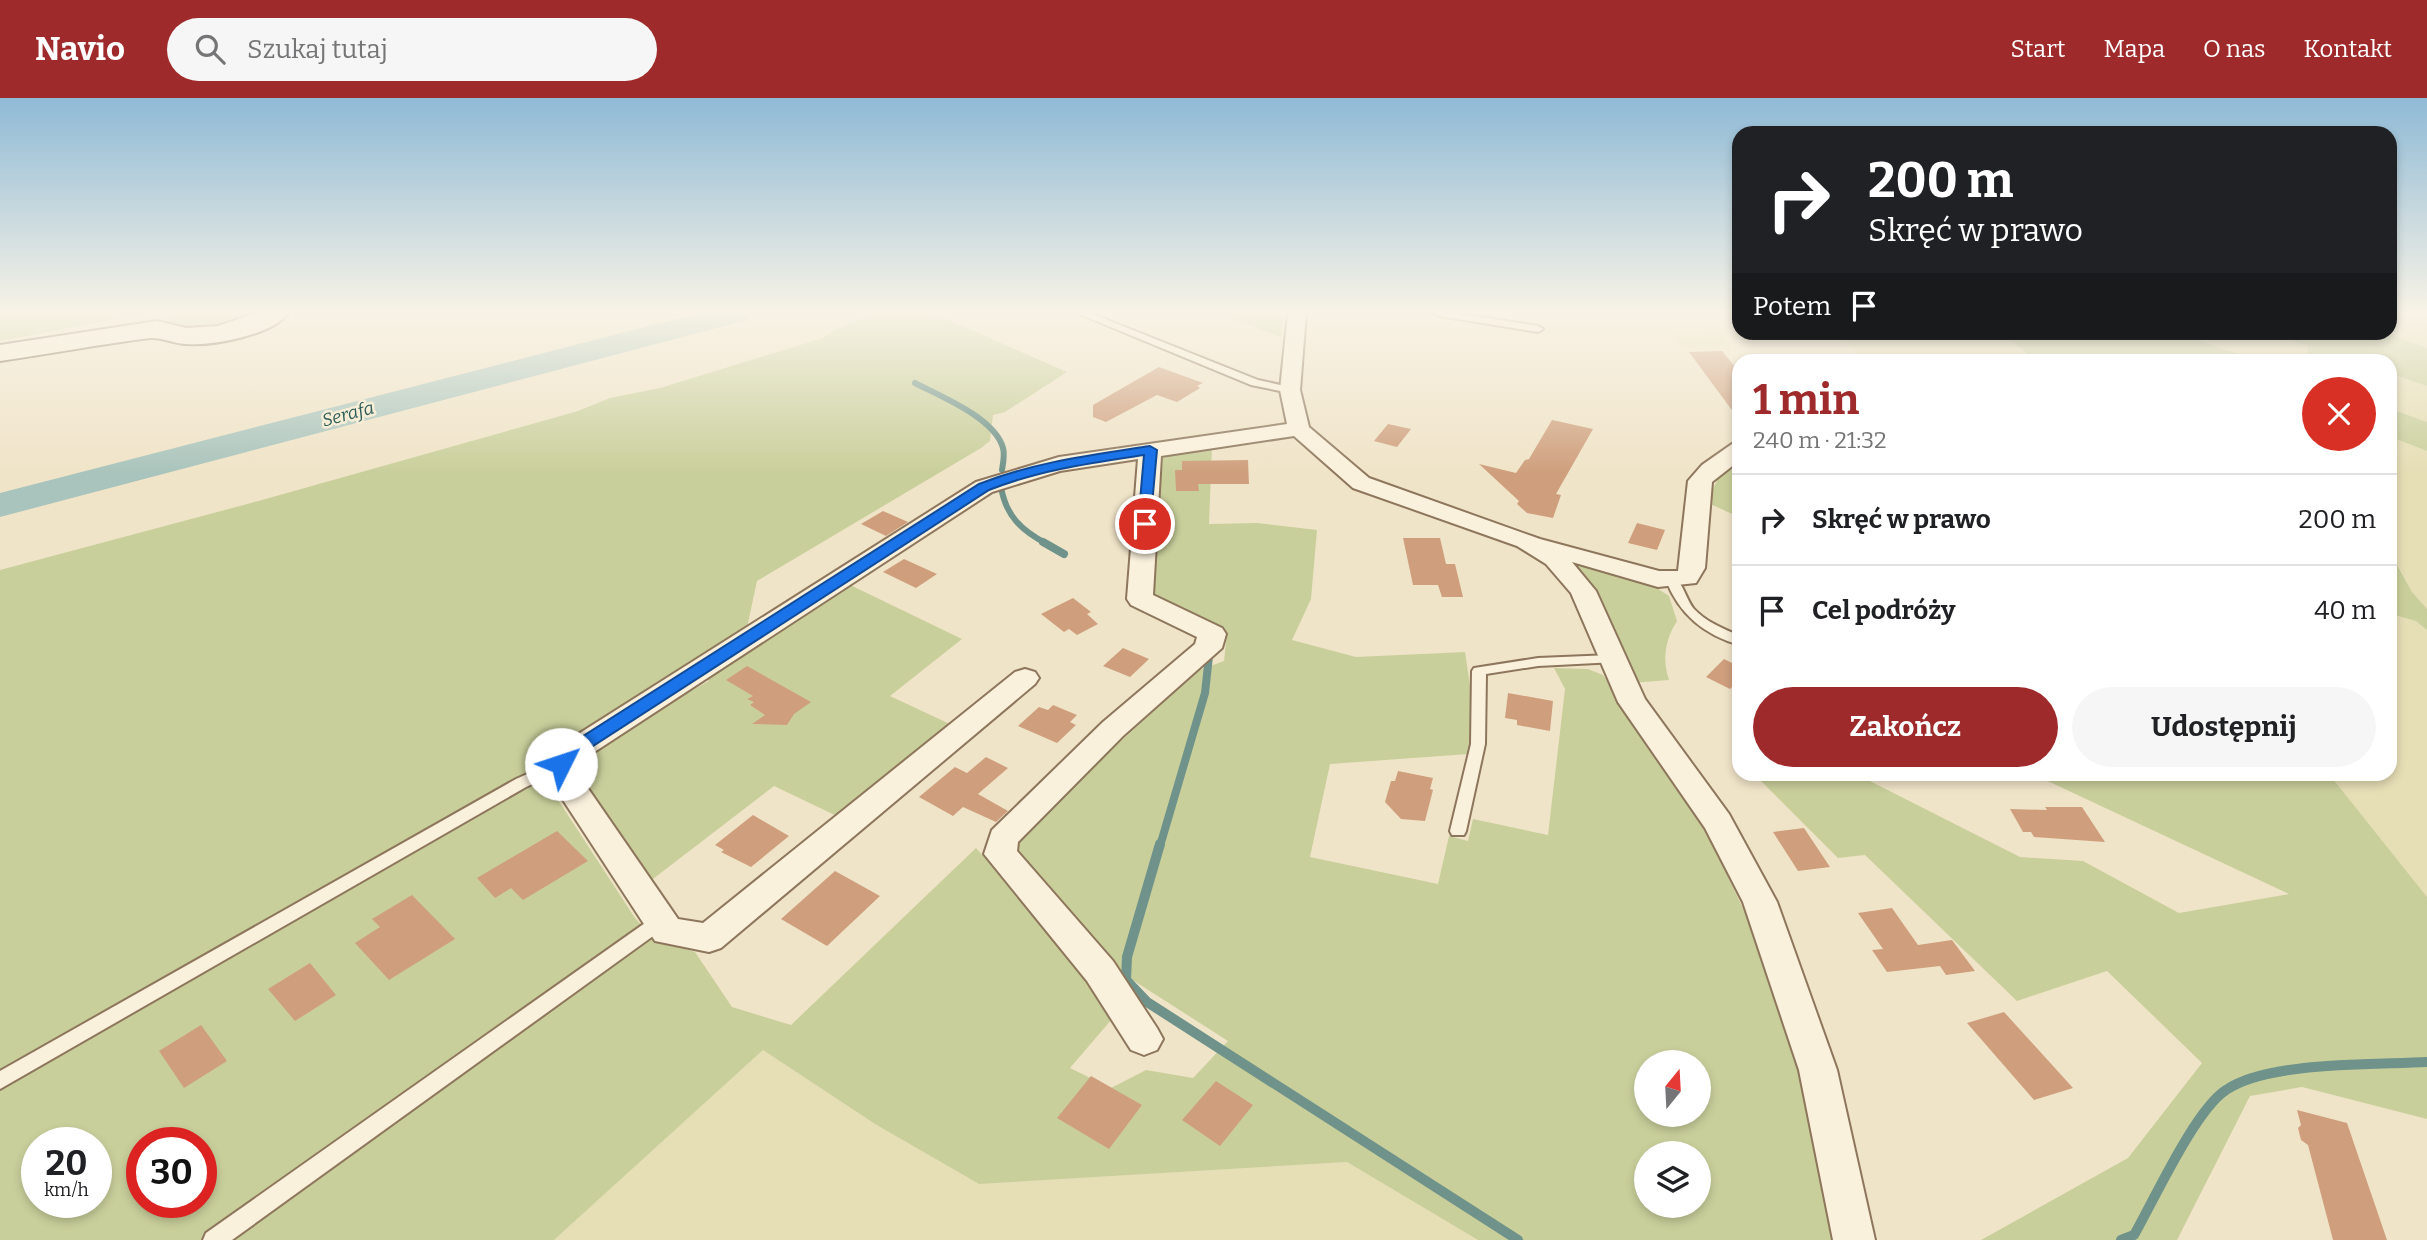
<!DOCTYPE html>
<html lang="pl">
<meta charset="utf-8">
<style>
body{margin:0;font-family:Bitter,serif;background:#f6f6f6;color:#202124;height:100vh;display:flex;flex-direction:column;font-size:26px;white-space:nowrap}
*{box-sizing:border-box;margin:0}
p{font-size:23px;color:#757577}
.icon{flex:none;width:38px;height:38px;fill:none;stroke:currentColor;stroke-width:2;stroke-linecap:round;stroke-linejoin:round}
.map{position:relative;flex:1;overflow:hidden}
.side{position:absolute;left:1732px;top:256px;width:665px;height:427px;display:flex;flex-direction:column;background:#fff;border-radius:21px;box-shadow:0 4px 10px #0003}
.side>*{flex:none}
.banner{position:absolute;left:1732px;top:28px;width:665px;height:214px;border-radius:21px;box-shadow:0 4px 10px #0003;background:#202124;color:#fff;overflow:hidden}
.needle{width:46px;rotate:18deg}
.fabs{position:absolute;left:1634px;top:952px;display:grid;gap:14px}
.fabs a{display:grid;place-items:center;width:77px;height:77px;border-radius:50%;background:#fff;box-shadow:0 4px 10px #0003;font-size:35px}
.speed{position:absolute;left:21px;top:1029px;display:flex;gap:14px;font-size:35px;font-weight:700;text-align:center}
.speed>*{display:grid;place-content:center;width:91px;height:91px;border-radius:50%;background:#fff;box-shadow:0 4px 10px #0003;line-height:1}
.speed small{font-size:18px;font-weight:400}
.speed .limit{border:10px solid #d22;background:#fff;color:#111}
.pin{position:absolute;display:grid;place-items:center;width:60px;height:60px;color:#fff;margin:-30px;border:4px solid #fff;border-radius:50%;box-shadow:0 2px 7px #0007}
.me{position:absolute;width:77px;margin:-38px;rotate:49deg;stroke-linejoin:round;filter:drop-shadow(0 0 5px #0008)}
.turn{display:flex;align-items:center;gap:24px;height:147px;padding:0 21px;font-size:32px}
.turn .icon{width:91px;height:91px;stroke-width:2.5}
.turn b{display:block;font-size:49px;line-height:60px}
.then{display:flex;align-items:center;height:66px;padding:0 21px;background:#0003;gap:14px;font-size:26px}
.round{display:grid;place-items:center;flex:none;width:74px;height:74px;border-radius:37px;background:#f6f6f6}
.summary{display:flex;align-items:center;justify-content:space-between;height:119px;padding:0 21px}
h1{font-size:42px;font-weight:700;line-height:52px;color:#9e2a2b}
.cta{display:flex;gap:14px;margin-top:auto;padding:14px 21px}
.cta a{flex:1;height:80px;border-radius:42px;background:#9e2a2b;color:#fff;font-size:28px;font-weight:700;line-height:80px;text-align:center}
.cta a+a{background:#f6f6f6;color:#202124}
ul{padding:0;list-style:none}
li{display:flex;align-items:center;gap:21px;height:91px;padding:0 21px;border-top:2px solid #e0e0e0}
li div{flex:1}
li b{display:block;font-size:26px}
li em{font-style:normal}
header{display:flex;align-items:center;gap:42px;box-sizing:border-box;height:98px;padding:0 35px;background:#9e2a2b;color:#fff}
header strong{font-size:33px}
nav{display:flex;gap:38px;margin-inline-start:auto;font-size:24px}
.search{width:490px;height:63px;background:#f6f6f6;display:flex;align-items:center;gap:18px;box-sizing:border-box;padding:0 24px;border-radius:38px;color:#757577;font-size:26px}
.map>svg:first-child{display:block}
.farmland{fill:#e6deb5}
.green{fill:#c9cf9b;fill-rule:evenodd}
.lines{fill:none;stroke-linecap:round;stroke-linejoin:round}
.stream-far2{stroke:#6f938a;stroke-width:6}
.stream-far1{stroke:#6f938a;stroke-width:8}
.stream{stroke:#6f938a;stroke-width:10}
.river{fill:#a9c4bc;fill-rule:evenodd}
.building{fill:#cf9f7d}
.lane-casing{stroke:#8d765c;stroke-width:4}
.street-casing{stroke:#8d765c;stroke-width:4}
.secondary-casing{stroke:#6f573f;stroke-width:4}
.lane{fill:#faf1dc;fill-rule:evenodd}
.street{fill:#faf1dc;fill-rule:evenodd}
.secondary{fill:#faf1dc;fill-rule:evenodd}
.route{fill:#1a73e8;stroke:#114b97;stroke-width:2}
.labels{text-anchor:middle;stroke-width:5;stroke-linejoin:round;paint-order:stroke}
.far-water-label{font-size:18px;font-style:italic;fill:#2f5d5a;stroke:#f7eed8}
</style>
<header>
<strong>Navio</strong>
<div class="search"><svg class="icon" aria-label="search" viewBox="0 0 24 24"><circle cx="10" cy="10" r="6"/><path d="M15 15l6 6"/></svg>Szukaj tutaj</div>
<nav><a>Start</a><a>Mapa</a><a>O nas</a><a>Kontakt</a></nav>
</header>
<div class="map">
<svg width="2427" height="1142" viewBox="0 0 2427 1142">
<rect width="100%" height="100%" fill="#f0e4c8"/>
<g class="farmland">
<path d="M2391 215H2427V250L2386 235 2390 234Z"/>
<path d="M1720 235 1730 249 1683 250 1674 236Z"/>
<path d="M1836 235H2002L2034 262H1864Z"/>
<path d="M2178 235H2265L2308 248 2309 262H2256Z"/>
<path d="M2390 276 2427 288V324L2391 311Z"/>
<path d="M2390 339 2427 353V511L2412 494 2391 454Z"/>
<path d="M2391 516 2416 523 2427 532V799L2329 676H2390Z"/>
<path d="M763 952 875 1026 979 1086 1347 1064 1478 1142H554Z"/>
</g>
<g class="green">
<path d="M0 215H127L111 222 0 243Z"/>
<path d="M171 215H267L250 223 192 233 168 227 166 222Z"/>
<path d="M875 215H933L1067 274 1005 314 993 317 990 343 981 350 757 483 745 539 559 656 547 685 635 820 655 841 695 854 732 909 791 927 976 750 1056 840 1112 921 1070 970 1111 990 1146 972 1193 980 1228 943 1117 872 1027 771 1016 748 1031 726 1197 573 1224 563 1227 535 1148 493 1159 356 1212 350 1209 426 1257 425 1317 432 1311 501 1292 542 1356 559 1465 554 1472 601 1469 656 1330 666 1310 759 1438 786 1449 738 1468 743 1473 721 1548 737 1565 591 1554 570 1588 571 1603 577 1686 702 1716 753 1770 868 1801 983 1835 1142H1478L1347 1064 979 1086 875 1026 763 952 554 1142H0V472L251 405 578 313 610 300 660 290 823 240 834 232ZM1647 964H1699V1017H1647ZM37 1045H96V1104H37ZM142 1045H201V1104H142ZM1647 1055H1699V1108H1647Z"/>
<path d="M1218 215H1283L1281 239Z"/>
<path d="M2002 235H2178L2256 262H2034Z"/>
<path d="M2265 235H2386L2427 250V288L2391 276 2390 262H2350L2330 256V262H2309L2307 248Z"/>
<path d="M2391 311 2427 324V353L2391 339Z"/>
<path d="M1739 360V419L1708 405C1714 386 1721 371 1739 360Z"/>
<path d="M2390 454 2412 494 2427 511V532L2416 523 2391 516Z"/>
<path d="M1580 465 1649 485 1669 498 1677 523C1665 541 1662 562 1669 582L1631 585 1624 571 1608 518 1577 468Z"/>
<path d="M844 484 962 541 890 598 954 628 841 720 774 688 649 784 573 665 675 598 689 594 709 583 705 580Z"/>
<path d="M1754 676H1856L2020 759 2083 763 2179 815 2289 796 2039 679 2040 676H2329L2427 799V1021L2302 989 2250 998 2177 1142H1981L2128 1060 2202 965 2107 873 2017 903 1865 757 1838 760Z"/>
</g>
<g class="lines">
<g class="stream-far2">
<path d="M915 285C940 298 995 320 1003 350 1005 357 1003 365 1002 372"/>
<path d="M1001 389C1006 418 1021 432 1047 446"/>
</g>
<g class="stream-far1">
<path d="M1043 444 1064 456"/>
<path d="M1160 748 1205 595 1209 558"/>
</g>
<g class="stream">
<path d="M1160 746 1127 859 1126 882 1147 904 1518 1142"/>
<path d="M2121 1142 2134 1137C2154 1102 2195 1012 2226 992 2268 963 2375 967 2427 964"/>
</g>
<path class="river" d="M699 215H752L747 222 0 419V395Z"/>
</g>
<g class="building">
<path d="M1722 253 1740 275V323L1689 254Z"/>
<path d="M1159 269 1203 285 1197 288 1200 290 1177 304 1157 297 1106 324 1093 319V307Z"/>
<path d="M1552 322 1593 331 1556 396 1561 397 1553 420 1527 415 1517 406 1519 403 1479 366 1516 375 1525 362 1529 361Z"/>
<path d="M1388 326 1411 331 1397 349 1374 343Z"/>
<path d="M1248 362 1249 386H1198L1199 393H1176L1175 372H1182V363Z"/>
<path d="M883 413 908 424 886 438 861 426Z"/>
<path d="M1637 425 1665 432 1657 452 1628 445Z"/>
<path d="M1403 440H1440L1446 466H1455L1463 499H1442L1438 487H1413Z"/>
<path d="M904 461 937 476 916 490 883 474Z"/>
<path d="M1073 500 1091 514 1087 516 1098 526 1077 537 1069 531 1064 534 1041 516Z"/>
<path d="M1123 550 1149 561 1130 579 1103 568Z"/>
<path d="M1724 561 1740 569V581L1730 591 1706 579Z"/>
<path d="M747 568 811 604 794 616 787 627 752 626 765 617 750 607 754 604 747 601 753 598 726 582Z"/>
<path d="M1508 595 1553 603 1550 633 1517 627V622L1505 620Z"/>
<path d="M1053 607 1077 617 1070 624 1076 627 1057 645 1018 628 1039 609 1048 612Z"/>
<path d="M986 659 1008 670 978 696 1008 713 996 724 963 709 953 718 919 699 955 669 967 675Z"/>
<path d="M1398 673 1433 680 1430 691 1433 692 1425 723 1401 721 1385 704 1391 683H1395Z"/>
<path d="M2045 709H2082L2105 744 2034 739 2031 734H2023L2010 711 2047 712Z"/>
<path d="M753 717 789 738 751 769 721 754 724 752 715 747Z"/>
<path d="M1804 730 1830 769 1798 773 1773 734Z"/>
<path d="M557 733 588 763 523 802 511 790 495 800 477 780Z"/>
<path d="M835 773 880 798 827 848 781 821Z"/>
<path d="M412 797 455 841 389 882 355 845 380 829 372 821Z"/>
<path d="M1892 810 1918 847 1952 842 1975 873 1946 877 1940 868 1887 874 1872 852 1883 851 1858 815Z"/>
<path d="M310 865 336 897 295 923 268 891Z"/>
<path d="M2004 914 2073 990 2034 1002 1967 925Z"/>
<path d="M201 927 227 963 184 990 159 953Z"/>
<path d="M1091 978 1142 1007 1109 1051 1057 1020Z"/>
<path d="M1216 983 1253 1007 1220 1048 1182 1022Z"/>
<path d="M2297 1012 2347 1025 2387 1142H2333L2308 1047 2301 1042 2298 1030 2301 1027Z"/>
</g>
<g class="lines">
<defs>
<g id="lane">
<path d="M1077 215H1090L1258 282 1294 290 1295 292 1290 295 1251 287Z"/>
<path d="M1434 215H1455L1538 228 1543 231 1538 234 1439 218Z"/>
<path d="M1672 478C1683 483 1686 502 1694 511 1706 524 1724 531 1740 538V547C1704 537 1679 516 1666 482Z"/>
<path d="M1611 557 1618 561 1616 564 1538 568 1486 576 1485 646 1466 733 1464 737H1452L1450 733 1471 646 1472 573 1474 570 1538 560Z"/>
<path d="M561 661 566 662 569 666 566 670 526 689 0 991V973L516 681Z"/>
<path d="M661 816 667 818 670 823 667 828 232 1142H203L206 1135 655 818Z"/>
</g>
<path id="street" d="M1288 215H1306L1300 292 1309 329 1369 380 1540 441 1659 473H1678L1688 383 1702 367 1732 346 1740 344V362L1712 384 1705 470 1696 485 1658 489 1572 464 1596 493 1645 601 1729 716 1777 804 1837 972 1875 1142H1833L1799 972 1743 804 1705 730 1618 604 1571 495 1546 466 1517 448 1353 390 1294 338 1161 358 1153 497 1222 530 1226 536 1222 550 1123 638 1018 744 1017 753 1113 863 1157 930 1163 941 1157 952 1144 957 1131 952 1087 883 984 756 992 732 1103 624 1195 546 1197 539 1131 507 1127 501 1138 361 1060 373 992 394 576 666V673L678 821 703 825 1015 574 1025 571 1035 574 1039 580 1035 586 721 850 709 854 655 843 550 682C544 672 544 664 550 654L976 384 1059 359 1287 326 1280 292Z"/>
<path id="secondary" d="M256 215H288C273 237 213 248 187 246 175 246 162 239 150 240 100 246 50 256 0 263V247L157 223 186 230 218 228Z"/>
</defs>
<use href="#lane" class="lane-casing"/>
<use href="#street" class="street-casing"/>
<use href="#secondary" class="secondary-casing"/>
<use href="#lane" class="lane"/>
<use href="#street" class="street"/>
<use href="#secondary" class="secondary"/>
</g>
<linearGradient id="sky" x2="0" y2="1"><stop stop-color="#8fbad6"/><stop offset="0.57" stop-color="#f8f3e6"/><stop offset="1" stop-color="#f8f3e6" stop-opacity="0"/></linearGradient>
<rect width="2427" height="375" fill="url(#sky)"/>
<path class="route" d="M1150 348 1157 352 1150 429 1145 430 1138 426 1144 357C1091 365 1039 372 989 392L570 663 567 670 561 672 552 666 555 656 979 386C1034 364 1092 357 1150 348Z"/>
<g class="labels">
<g class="far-water-label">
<text transform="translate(348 316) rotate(-15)" y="6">Serafa</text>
</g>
</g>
</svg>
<div class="fabs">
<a><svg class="needle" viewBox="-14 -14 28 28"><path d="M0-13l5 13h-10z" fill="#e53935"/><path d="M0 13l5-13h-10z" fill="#757577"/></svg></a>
<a><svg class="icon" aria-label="layers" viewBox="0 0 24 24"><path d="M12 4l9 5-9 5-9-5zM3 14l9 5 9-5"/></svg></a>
</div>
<div class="speed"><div>20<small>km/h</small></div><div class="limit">30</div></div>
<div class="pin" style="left:1145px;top:426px;background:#d93025"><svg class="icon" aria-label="arrive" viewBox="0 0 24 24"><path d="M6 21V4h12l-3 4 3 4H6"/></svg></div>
<svg class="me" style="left:561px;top:666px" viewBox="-20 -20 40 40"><circle r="19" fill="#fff"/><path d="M0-13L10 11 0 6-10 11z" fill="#1a73e8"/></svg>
<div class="banner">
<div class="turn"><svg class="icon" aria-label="right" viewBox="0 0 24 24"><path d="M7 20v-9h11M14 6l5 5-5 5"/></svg><div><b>200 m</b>Skręć w prawo</div></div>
<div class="then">Potem<svg class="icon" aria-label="arrive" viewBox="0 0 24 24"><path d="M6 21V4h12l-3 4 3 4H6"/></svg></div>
</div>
<section class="side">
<div class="summary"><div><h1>1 min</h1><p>240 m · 21:32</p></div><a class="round" style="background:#d93025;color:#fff"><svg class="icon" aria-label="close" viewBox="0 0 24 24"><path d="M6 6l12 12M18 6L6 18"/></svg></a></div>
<ul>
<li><svg class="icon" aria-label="right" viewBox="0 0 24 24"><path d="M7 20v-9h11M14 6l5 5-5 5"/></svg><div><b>Skręć w prawo</b></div><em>200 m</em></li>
<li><svg class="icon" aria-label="arrive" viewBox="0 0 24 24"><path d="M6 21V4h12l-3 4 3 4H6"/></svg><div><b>Cel podróży</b></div><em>40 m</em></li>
</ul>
<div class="cta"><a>Zakończ</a><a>Udostępnij</a></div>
</section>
</div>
